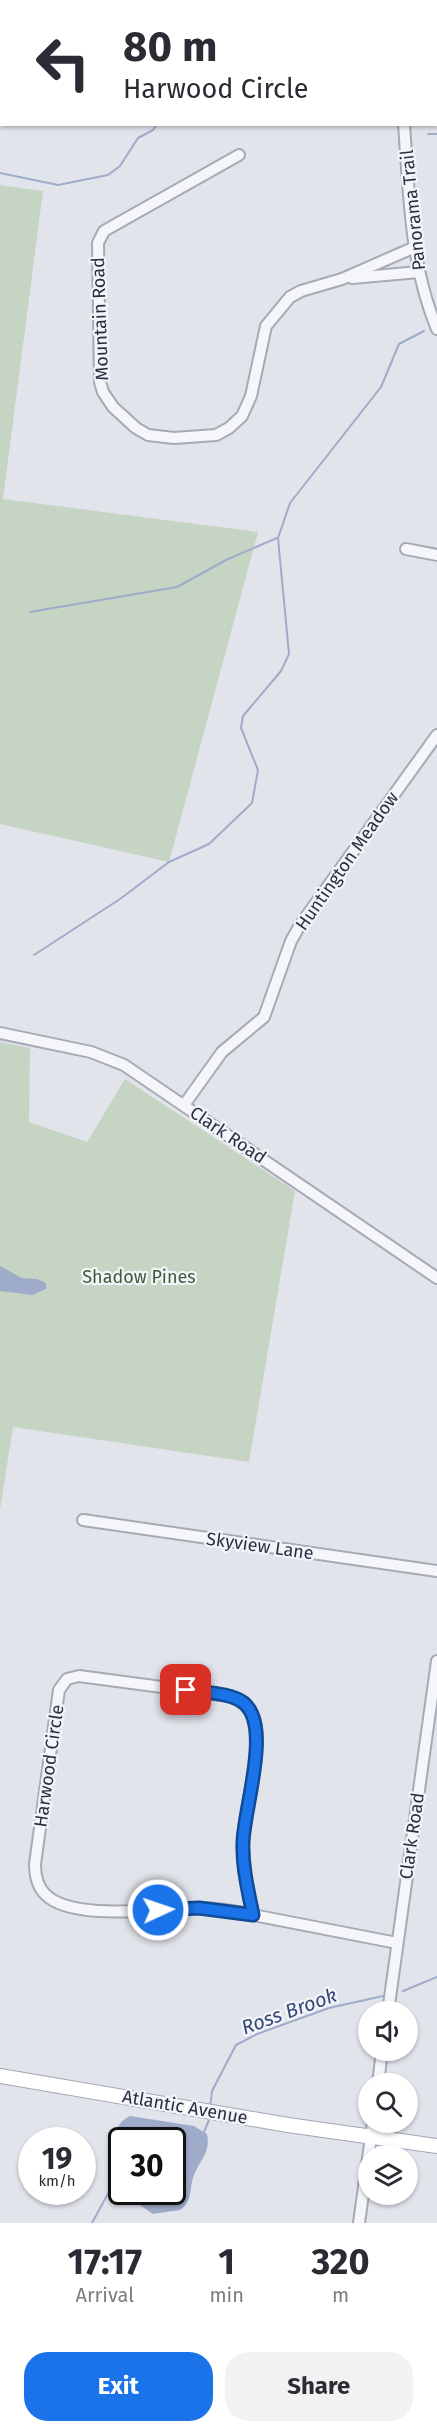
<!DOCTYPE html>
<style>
body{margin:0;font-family:"Fira Sans",sans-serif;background:#f2f2f3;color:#2b2b33;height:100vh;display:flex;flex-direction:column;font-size:22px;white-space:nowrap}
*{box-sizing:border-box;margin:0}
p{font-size:20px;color:#7c7c81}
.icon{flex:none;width:33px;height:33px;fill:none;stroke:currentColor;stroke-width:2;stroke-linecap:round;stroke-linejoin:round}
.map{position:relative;height:2223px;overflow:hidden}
.drawer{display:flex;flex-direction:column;background:#fff;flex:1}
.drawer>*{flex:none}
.top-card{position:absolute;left:0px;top:0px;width:438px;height:126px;box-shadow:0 2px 4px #0004;background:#fff;color:#2b2b33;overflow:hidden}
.buttons{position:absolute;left:358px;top:2001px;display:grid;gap:12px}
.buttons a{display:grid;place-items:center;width:60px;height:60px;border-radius:50%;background:#fff;box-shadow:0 2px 4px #0004;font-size:30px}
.speed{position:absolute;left:18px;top:2127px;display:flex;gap:12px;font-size:30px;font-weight:700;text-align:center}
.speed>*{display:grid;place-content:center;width:78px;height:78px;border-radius:50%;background:#fff;box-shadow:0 2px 4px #0004;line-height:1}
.speed small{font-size:15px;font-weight:400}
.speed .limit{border:3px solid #111;border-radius:9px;background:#fff;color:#111}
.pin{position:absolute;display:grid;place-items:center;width:51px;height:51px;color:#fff;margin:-26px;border-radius:12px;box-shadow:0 3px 9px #0006}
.me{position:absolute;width:66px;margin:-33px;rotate:87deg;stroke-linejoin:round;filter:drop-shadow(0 0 4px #0008)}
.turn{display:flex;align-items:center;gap:21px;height:126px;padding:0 24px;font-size:27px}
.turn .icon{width:78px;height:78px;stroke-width:2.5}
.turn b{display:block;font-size:42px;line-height:51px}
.eta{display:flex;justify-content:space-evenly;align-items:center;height:102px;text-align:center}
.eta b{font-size:36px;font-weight:700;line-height:42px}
.primary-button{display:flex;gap:12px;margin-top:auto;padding:12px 24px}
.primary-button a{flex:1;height:69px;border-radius:24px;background:#1a73e8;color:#fff;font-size:24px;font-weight:700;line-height:69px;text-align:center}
.primary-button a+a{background:#f2f2f3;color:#2b2b33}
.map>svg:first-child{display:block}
.green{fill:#c5d4c3}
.water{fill:#9eacca}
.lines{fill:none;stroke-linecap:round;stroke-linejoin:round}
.stream{stroke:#9eacca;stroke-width:2}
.minor-casing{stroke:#a7aab5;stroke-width:14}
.major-casing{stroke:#a2a7b6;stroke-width:16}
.minor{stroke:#f5f6f9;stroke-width:10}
.major{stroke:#fff;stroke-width:14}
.route-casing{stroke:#114b97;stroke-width:15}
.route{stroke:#1a73e8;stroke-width:10}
.labels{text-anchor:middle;stroke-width:4.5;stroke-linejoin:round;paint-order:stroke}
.street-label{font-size:18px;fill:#2a2f43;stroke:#f2f4f8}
.park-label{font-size:18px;fill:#395e38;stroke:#f2f4f8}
.water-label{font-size:20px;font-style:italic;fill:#344877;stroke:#f2f4f8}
</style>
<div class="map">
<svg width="437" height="2223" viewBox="0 0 437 2223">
<rect width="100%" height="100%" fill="#e2e4eb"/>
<g class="green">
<path d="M0 185 43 191 3 499 258 532 169 862 0 824Z"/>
<path d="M0 1042 30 1048 29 1122 87 1142 125 1079 295 1191 249 1462 13 1427 0 1510Z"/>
</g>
<g class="water">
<path d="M0 1266 22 1278 37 1279 46 1283V1289L32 1295 0 1291Z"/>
<path d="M130 2116 194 2126 207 2134C211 2152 200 2160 194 2175 189 2188 193 2201 180 2210L153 2214 131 2199 126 2192H172V2140H122L121 2159 120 2157C117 2140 111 2125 130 2116Z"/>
</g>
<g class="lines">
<g class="stream">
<path d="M428 134H437"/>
<path d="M0 173 58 185 108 175 120 166 138 138 153 130 157 124"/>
<path d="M30 612 177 587 228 559 277 538"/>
<path d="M34 955 120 899 169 862 209 844 252 803 258 770 241 728 243 716 281 671 289 654 278 538 290 503 381 387 399 344 424 331"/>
<path d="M403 1991 437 1977"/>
<path d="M210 2108 212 2091 236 2045 257 2034 329 2008 383 1996"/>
<path d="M204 2132 209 2120"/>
<path d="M92 2223C102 2205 110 2188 122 2171"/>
</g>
<defs>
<g id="minor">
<path d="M395 0V2"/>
<path d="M424 0V2"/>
<path d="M436 36 437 37"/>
<path d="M404 124C409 193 410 265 437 329"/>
<path d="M239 155 104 231 98 243 100 382 103 392 113 407 136 428 148 435 174 438 216 435 229 428 242 416 251 396 266 326 290 297 301 291 342 279 415 247"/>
<path d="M352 278 419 272"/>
<path d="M406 549 437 555"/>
<path d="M0 1033 91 1052 124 1065 437 1278"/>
<path d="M184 1105 222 1052 264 1017 291 941 300 925 437 735"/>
<path d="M83 1520 437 1571"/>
<path d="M79 1676 229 1696C239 1700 248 1705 253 1716 265 1741 244 1810 243 1841 242 1866 248 1890 253 1915 235 1911 216 1908 198 1908 162 1908 71 1922 45 1894 37 1886 35 1875 35 1864L59 1690 67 1679Z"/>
<path d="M253 1915 397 1943"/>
<path d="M388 2012 437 1661"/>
<path d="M378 2084 382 2050"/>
<path d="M359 2223 373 2122"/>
</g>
<path id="major" d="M0 2076 288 2125 437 2146"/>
</defs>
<use href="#minor" class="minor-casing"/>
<use href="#major" class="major-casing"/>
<use href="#minor" class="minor"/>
<use href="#major" class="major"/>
</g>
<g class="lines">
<defs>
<path id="route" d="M158 1910 199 1908 253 1915C248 1890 242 1866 243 1842 244 1808 272 1727 244 1703 230 1692 203 1693 186 1690"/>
</defs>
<use href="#route" class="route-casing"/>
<use href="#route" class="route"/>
</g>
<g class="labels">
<g class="street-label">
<text transform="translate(413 210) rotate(-96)" y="6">Panorama Trail</text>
<text transform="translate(100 319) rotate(-92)" y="6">Mountain Road</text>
<text transform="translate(347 861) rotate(-55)" y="6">Huntington Meadow</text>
<text transform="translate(228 1135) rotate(34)" y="6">Clark Road</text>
<text transform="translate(260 1546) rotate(8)" y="6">Skyview Lane</text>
<text transform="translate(49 1766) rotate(-82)" y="6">Harwood Circle</text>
<text transform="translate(412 1836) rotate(-82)" y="6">Clark Road</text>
<text transform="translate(185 2107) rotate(10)" y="6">Atlantic Avenue</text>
</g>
<g class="park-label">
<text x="139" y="1283">Shadow Pines</text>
</g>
<g class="water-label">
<text transform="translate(289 2011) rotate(-20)" y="7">Ross Brook</text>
</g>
</g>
</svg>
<div class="buttons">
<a><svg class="icon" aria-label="sound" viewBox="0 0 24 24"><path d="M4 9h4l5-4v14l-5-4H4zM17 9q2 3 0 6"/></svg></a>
<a><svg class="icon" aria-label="search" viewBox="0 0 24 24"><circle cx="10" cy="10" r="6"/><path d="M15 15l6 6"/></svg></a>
<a><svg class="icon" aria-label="layers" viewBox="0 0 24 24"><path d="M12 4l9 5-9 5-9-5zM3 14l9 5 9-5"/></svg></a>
</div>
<div class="speed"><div>19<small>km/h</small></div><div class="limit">30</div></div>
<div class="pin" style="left:186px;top:1690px;background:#d93025"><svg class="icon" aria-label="arrive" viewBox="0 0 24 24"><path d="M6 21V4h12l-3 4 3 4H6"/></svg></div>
<svg class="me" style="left:158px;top:1910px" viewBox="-20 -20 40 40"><circle r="17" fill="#1a73e8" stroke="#fff" stroke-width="3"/><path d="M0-11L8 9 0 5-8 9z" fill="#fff"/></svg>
<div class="top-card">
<div class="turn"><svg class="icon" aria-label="left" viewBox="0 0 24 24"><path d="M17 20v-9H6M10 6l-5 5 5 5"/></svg><div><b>80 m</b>Harwood Circle</div></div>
</div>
</div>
<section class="drawer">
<div class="eta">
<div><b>17:17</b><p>Arrival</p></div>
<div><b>1</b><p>min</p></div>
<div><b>320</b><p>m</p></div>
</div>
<div class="primary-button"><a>Exit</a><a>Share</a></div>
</section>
